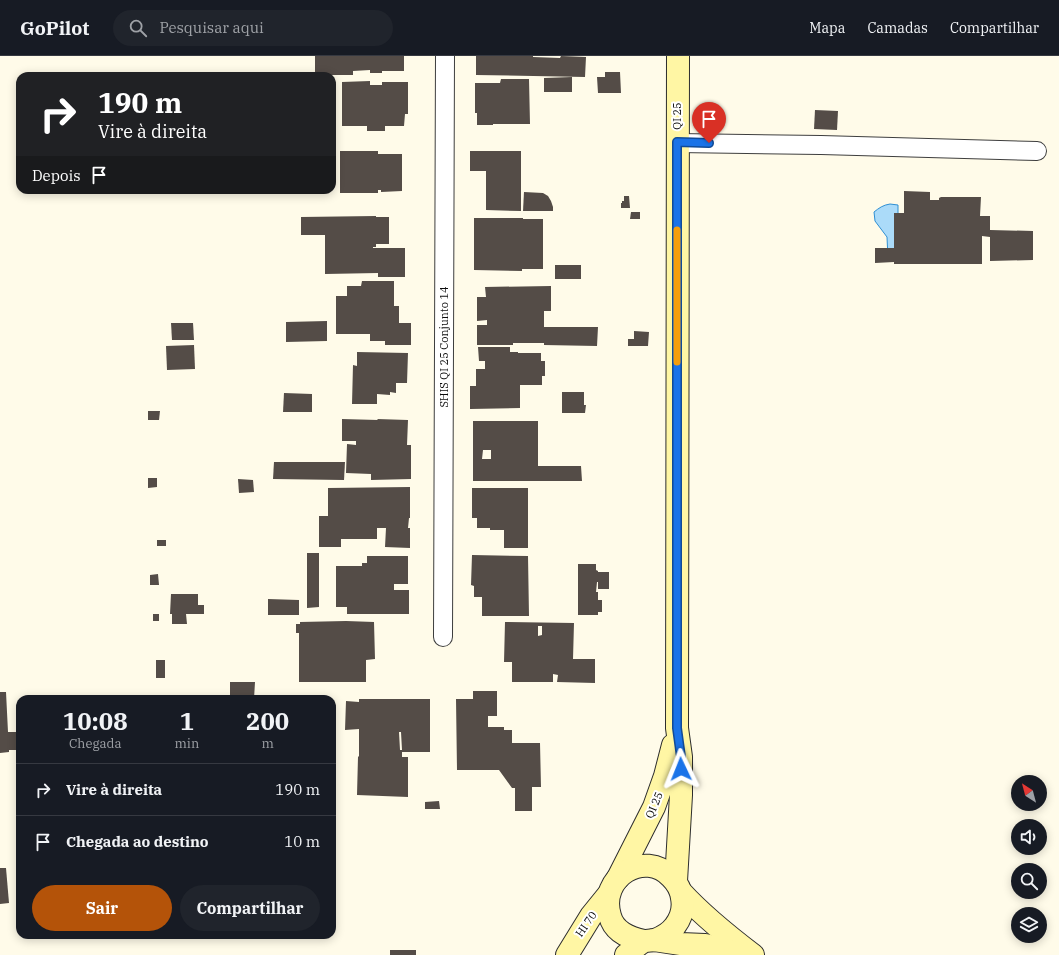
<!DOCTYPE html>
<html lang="pt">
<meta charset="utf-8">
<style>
body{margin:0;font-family:"IBM Plex Serif",serif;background:#20242c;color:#f1f3f6;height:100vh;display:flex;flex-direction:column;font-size:15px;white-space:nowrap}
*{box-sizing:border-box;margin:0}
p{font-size:13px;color:#9ea1a6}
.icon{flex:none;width:22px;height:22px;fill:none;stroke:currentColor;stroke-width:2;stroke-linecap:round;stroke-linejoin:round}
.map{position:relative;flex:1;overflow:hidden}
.side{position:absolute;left:16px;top:639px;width:320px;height:244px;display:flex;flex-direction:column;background:#171b24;border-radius:12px;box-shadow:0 2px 10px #0003}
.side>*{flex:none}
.banner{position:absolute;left:16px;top:16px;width:320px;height:122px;border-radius:12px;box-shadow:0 2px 10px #0003;background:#202124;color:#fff;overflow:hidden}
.needle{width:26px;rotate:324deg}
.controls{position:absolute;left:1011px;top:719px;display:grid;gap:8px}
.controls a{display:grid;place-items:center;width:36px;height:36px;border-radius:50%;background:#171b24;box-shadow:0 2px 10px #0003;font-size:20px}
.pin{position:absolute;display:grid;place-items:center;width:34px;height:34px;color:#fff;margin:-41px -17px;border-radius:50% 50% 50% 0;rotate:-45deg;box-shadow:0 0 4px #0007}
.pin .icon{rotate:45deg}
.me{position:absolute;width:44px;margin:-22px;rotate:358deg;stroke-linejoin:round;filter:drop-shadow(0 0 3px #0008)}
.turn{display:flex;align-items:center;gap:14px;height:84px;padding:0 16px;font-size:18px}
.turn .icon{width:52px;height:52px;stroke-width:2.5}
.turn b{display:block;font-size:28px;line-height:34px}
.then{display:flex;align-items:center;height:38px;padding:0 16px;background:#0003;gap:8px;font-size:15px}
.eta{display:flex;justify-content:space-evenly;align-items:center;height:68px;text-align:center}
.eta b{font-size:24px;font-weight:700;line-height:28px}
.action{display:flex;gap:8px;margin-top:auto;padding:8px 16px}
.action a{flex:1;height:46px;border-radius:24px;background:#b45309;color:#fff;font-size:16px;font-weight:700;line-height:46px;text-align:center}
.action a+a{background:#20242c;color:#f1f3f6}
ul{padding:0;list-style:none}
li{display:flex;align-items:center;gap:12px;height:52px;padding:0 16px;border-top:1px solid #363941}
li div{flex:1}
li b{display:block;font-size:15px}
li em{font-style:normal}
header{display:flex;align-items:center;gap:24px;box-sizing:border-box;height:56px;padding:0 20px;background:#171b24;border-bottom:1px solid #363941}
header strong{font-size:19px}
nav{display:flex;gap:22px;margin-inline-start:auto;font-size:14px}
.search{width:280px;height:36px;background:#20242c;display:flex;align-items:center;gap:10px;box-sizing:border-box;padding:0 14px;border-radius:22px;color:#9ea1a6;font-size:15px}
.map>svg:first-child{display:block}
.water{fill:#abdbf9;stroke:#2f8fd3}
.building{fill:#544c47;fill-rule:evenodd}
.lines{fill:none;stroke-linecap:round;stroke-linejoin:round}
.street-casing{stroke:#3e3e3e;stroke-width:20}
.secondary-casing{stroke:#2d2d2d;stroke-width:24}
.street{stroke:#fff;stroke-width:18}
.secondary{stroke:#fff6a4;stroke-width:22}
.route-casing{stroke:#114b97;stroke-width:10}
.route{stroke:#1a73e8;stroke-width:7}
.slow{stroke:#f59e0b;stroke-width:7}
.labels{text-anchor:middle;stroke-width:4;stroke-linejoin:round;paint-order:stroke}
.street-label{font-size:11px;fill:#0b0b0b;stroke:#fff}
</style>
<header>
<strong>GoPilot</strong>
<div class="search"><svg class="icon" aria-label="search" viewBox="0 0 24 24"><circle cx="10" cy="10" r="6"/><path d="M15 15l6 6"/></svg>Pesquisar aqui</div>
<nav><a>Mapa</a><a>Camadas</a><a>Compartilhar</a></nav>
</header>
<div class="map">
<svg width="1059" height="899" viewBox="0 0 1059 899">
<rect width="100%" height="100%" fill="#fffbe9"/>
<path class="water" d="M890 148 898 149V203H888L887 181 875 165 874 156C879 152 883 149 890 148Z"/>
<g class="building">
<path d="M315 0H404V15H382V17H370V14L353 15V19H315Z"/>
<path d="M476 0H533V1L560 2 561 0 586 1 585 21 476 19Z"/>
<path d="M605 16H620L621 37H598L597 21H605Z"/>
<path d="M572 21V36H544V22Z"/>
<path d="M501 23H529L530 68H493V69H477V57H475V27H500Z"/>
<path d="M370 25V29H382V26H408V58H405L404 70H385V75H367V70H342V26Z"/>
<path d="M815 54 838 55 837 74 814 73Z"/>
<path d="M340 95H378V98H402V135L381 136V134H378V137H340Z"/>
<path d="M470 95H521V155L486 154V115H470Z"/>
<path d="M904 135 930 136V144H939V142L941 141H981L980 160H990V174L1033 175V204L990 205V181L982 180V208H894V206L875 207V192H894V157H904Z"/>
<path d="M524 136 543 137 548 140 551 145 553 151V155H523Z"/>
<path d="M624 140H629L630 152H621V147H622V145H624Z"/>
<path d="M631 156H640V163H630Z"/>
<path d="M376 160V161H389V188H376V191H373V192H405V221H378V217L325 218V179H301V161Z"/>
<path d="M474 162H523V163H543V213H522V215L474 214Z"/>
<rect x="555" y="209" width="26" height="14"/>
<path d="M362 225H394V250H399V267H411V289H385V285H370V278H336V240H347V230H361Z"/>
<path d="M551 230V255H544V271H598L597 290 544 289V287H513V289H477V269H487V264L477 265V241H486L485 231Z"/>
<path d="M327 265V285L286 286V266Z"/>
<path d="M171 267H193L194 284H172Z"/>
<path d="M634 275 649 276 648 290H628V283H634Z"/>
<path d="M194 289 195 313 167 314 166 290Z"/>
<path d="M478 291H510V296H518V297H541V305H545V320H542V329H520V352L470 353V330H476V313H485V305H479Z"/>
<path d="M357 296 408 297 407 327H396V337L390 336V339L377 338V348H352L353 309 357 310Z"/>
<path d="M562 336H584V349H586L585 357H562Z"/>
<path d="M284 337 312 338V356H283Z"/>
<path d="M148 355H160L159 364H148Z"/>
<path d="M342 363 378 364 377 363 408 364 407 389H411V423L371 424V418L346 417 347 388 356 389V385H342Z"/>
<path d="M473 365H538V410H581L582 425H473ZM483 394H491V403H482Z"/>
<path d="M274 406H345L344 424 273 423Z"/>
<path d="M148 422H157V431L148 432Z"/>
<path d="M238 423 253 424 254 436 239 437Z"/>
<path d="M410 431V462H409L408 472H410V492L385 491 386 472H377V483H341V491H319V460H328V432Z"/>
<path d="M472 432H528V492H504V474H490V472H477V462H472Z"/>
<rect x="157" y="484" width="9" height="6"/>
<path d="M307 497H319V551L307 552Z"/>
<path d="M472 499 528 500 529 560H482V541H474V530L471 529Z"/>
<path d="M367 500H408V528H394V534H409V558H347V551H336V510H362V507H367Z"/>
<path d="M578 508H596V514L598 515V516H609V533H598V526H597L596 536H598V544H602V556H598V559H578Z"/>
<path d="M158 518 159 529H150V519Z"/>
<path d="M171 538H198V549H204V558H186L187 568H172V558H170Z"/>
<path d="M268 543 299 544V559H268Z"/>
<rect x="153" y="558" width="6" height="7"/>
<path d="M346 565 374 566 375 603 366 604V626H299V577H296V568H300V566Z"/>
<path d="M505 566 574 567 573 603H595V627L557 626 558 619 553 618V626H512V606H504ZM538 570H542V579L538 580Z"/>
<rect x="156" y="604" width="9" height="18"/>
<path d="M230 626H255L254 643H231V641H230Z"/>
<path d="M473 635H497V660H488V671H504V674H512V687H540L541 731H532V755H515V732H512L499 714H457L456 643H473Z"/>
<path d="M0 636H6L8 676H19L20 694H9V696L0 697Z"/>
<path d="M359 643H430V696H402V701H408V741L357 739 358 701 359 700V673L345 674 346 645 359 646ZM399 676H401L402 694H400Z"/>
<path d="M439 745 440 753H425V746Z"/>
<path d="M0 812H6L9 847 0 848Z"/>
<rect x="390" y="894" width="26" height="5"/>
</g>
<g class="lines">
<defs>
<g id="street">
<path d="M677 87 821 89 1037 95"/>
<path d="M443 581 445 0"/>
</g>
<g id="secondary">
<path d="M618 822 654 751 665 720 673 689"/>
<path d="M676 825 681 739V701L677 672 678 0"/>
<path d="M681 836C703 860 728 880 753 899"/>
<path d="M654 884 681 888 705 889 744 899"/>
<path d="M567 899 591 860 608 839"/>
<path d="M626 899C632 895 637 889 643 886 647 884 651 885 655 884 663 881 670 877 675 870 681 862 684 852 682 842 681 833 677 827 671 821 645 793 598 821 610 860 614 876 629 882 644 885"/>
</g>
</defs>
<use href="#street" class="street-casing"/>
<use href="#secondary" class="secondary-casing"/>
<use href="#street" class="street"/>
<use href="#secondary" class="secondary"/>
</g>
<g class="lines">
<defs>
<path id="route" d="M681 713V701L677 672V86L709 87"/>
</defs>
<use href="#route" class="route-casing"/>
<use href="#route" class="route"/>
<path class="slow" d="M677 174V306"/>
</g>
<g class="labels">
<g class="street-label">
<text transform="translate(677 60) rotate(-90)" y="4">QI 25</text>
<text transform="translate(444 291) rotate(-90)" y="4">SHIS QI 25 Conjunto 14</text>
<text transform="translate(654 749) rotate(-67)" y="4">QI 25</text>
<text transform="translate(586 868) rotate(-55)" y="4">HI 70</text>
</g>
</g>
</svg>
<div class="controls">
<a><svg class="needle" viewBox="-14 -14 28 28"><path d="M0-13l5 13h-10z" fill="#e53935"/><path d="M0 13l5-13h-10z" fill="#9ea1a6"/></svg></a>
<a><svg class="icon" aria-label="sound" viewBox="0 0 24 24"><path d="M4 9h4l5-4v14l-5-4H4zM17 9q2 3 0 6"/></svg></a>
<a><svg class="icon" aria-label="search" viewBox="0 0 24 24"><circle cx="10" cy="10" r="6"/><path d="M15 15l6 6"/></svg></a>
<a><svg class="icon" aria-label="layers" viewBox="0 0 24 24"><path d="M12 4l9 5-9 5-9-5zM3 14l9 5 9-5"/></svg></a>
</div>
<div class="pin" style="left:709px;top:87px;background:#d93025"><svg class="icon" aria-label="arrive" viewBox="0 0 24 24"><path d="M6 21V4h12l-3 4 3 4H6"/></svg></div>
<svg class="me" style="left:681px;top:713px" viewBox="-20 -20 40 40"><path d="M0-17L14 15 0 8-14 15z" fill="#1a73e8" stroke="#fff" stroke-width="4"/></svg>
<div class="banner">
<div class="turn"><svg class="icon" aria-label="right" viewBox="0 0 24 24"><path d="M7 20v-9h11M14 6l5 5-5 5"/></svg><div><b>190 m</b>Vire à direita</div></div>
<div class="then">Depois<svg class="icon" aria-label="arrive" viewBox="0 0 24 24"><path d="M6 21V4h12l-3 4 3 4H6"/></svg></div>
</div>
<section class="side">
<div class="eta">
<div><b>10:08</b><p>Chegada</p></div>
<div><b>1</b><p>min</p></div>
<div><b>200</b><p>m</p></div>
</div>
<ul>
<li><svg class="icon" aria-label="right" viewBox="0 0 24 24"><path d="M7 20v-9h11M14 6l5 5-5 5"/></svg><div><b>Vire à direita</b></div><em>190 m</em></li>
<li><svg class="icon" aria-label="arrive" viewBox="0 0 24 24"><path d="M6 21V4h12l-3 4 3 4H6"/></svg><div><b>Chegada ao destino</b></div><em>10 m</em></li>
</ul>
<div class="action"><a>Sair</a><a>Compartilhar</a></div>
</section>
</div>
